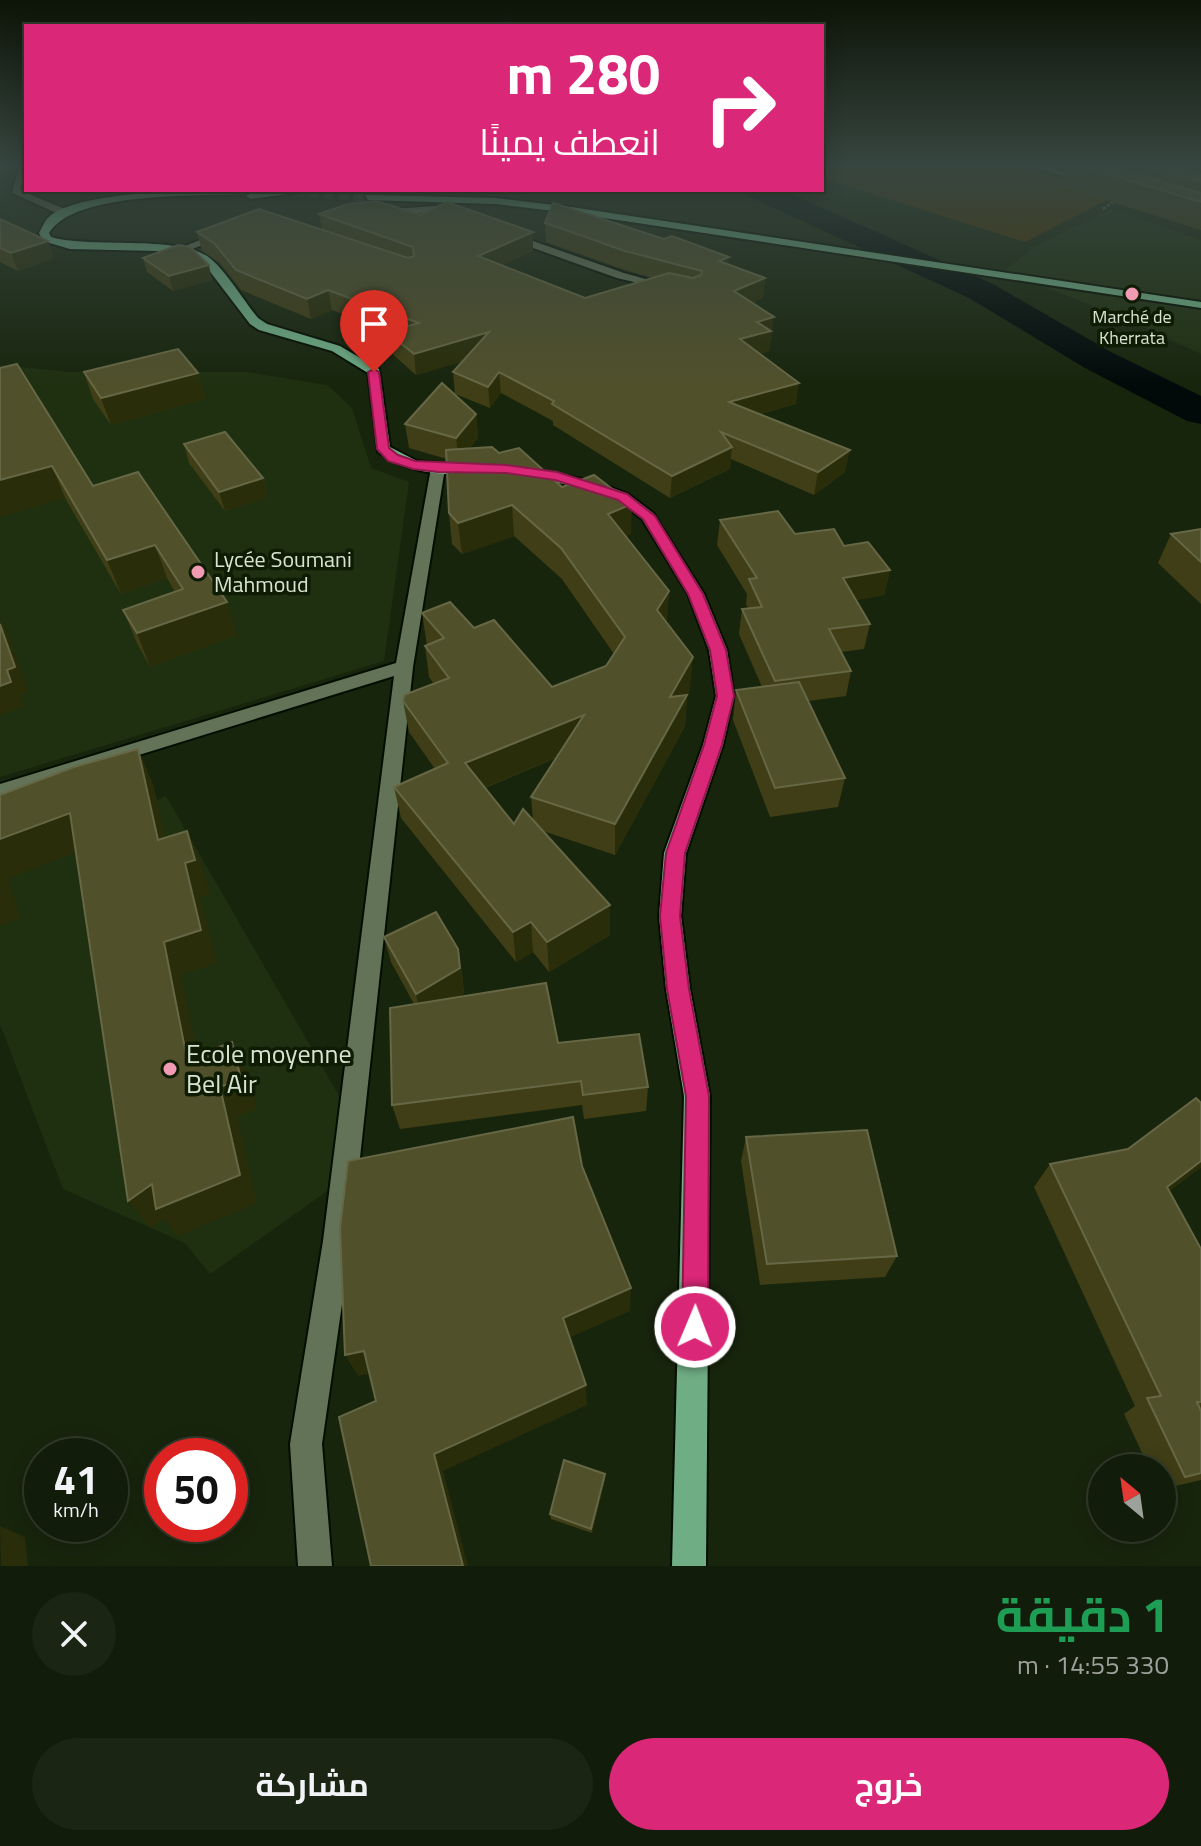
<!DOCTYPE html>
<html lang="ar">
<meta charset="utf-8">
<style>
body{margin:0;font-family:"Titillium Web",Cairo,sans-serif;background:#1b2513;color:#f1f3f6;direction:rtl;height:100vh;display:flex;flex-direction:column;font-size:30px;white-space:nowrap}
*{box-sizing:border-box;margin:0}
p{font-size:26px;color:#9ca19c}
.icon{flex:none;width:44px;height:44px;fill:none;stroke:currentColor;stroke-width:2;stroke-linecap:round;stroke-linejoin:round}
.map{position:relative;height:1566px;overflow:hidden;direction:ltr}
.drawer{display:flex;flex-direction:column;background:#121c0a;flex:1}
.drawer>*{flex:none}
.top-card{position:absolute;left:24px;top:24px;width:800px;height:168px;border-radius:0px;box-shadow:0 4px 20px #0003,0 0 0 2px #313a2b;direction:rtl;background:#db2777;color:#fff;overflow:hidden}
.needle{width:52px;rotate:331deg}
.buttons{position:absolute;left:1088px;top:1454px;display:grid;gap:16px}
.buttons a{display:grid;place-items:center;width:88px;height:88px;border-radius:50%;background:#121c0a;box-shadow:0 4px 20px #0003,0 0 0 2px #313a2b;font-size:40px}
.speed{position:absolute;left:24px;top:1438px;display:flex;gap:16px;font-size:40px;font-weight:700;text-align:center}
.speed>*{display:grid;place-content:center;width:104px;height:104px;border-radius:50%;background:#121c0a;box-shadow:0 4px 20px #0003,0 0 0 2px #313a2b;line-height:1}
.speed small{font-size:20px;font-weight:400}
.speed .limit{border:12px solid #d22;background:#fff;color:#111}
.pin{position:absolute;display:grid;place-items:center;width:68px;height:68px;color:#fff;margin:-82px -34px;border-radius:50% 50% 50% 0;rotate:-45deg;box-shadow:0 0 8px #0007}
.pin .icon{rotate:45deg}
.me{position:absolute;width:88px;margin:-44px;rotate:1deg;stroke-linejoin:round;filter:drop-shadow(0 0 6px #0008)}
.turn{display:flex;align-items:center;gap:28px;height:168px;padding:0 32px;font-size:36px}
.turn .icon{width:104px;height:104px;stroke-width:2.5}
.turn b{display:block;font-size:56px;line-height:68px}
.round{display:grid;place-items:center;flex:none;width:84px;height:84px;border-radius:42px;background:#1b2513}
.overview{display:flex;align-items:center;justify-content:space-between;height:136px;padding:0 32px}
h1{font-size:48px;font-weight:700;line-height:60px;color:#1e9e55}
.button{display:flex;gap:16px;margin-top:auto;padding:16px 32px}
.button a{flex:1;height:92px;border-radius:48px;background:#db2777;color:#fff;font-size:32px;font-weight:700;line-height:92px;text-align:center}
.button a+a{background:#1b2513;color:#f1f3f6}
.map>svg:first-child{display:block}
.built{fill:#1f3011}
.green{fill:#4b3403}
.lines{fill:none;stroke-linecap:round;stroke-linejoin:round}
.river{fill:#010a09;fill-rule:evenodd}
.major-tunnel{stroke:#35422b;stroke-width:10;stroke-dasharray:10 5;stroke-linecap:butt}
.minor-casing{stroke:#040e00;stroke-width:4}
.major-casing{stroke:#040e00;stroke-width:4}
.path{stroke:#58644e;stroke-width:3;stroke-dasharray:3 2;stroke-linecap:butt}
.minor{fill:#637357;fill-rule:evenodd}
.major{fill:#6fad85;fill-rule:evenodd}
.wall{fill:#403e16;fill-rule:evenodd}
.shaded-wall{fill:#292d0a}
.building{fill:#50502b;stroke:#666745;stroke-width:2}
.route{fill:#db2777;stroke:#8e194d;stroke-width:2}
.poi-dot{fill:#f09ab4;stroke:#0f1c04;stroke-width:3}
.labels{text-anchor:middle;stroke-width:7;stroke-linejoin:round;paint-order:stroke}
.far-poi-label{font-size:18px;fill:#d9e3d3;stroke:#0f1c04}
.poi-label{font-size:22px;fill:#d9e3d3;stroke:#0f1c04;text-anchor:start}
.near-poi-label{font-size:26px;fill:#d9e3d3;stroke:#0f1c04;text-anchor:start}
</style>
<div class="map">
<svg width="1201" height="1566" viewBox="0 0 1201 1566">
<rect width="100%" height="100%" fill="#18250d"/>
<g class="built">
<path d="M1111 209 1201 240V354L1121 317 1004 271 1036 246Z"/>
<path d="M0 365 69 372H246L327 385 352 408 371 468 409 482 384 661 0 777Z"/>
<path d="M166 796 349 1113 333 1187 210 1274 185 1243 63 1189 0 1024V873Z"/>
</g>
<path class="green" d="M822 166H1018L1117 195 1025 242 822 178Z"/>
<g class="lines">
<path class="river" d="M744 190H782L993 284 1111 352 1201 396V424L1187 421 1085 368 969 298 748 196Z"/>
<path class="major-tunnel" d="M279 190 368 197"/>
<defs>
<g id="minor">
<path d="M19 166H26L20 190 67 210V214H59L12 193Z"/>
<path d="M1031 166H1046L1095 182 1087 184Z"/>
<path d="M435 206 461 217 456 220 434 212 381 216 376 213 381 210Z"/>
<path d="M225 230 230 233 229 235 184 252 175 250Z"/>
<path d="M505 234H513L624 273 674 287 668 290 617 278 505 238Z"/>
<path d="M438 464 445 468 413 667 351 1241 322 1444 332 1566H298L290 1444 323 1241 394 676 0 798V784L396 663 431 468Z"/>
</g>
<g id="major">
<path d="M186 190H318L251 199 246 196 249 194C202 196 74 191 49 233L51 237C92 249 182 234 211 259 229 275 243 300 258 318L267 324 340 346 379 369 390 447 417 461 478 466V472C446 478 405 472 378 452L368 373 332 351 259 330 250 324 205 265 195 258 157 251 70 249 43 241 39 233C42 228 45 220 49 217 71 196 155 192 186 190Z"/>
<path d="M365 195 496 198 571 207 1201 302V308L571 213 496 204 368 200Z"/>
<path d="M525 468 597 482 628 494 653 513 704 594 727 650 734 696 723 745 686 853 681 916 690 989 710 1096 706 1566H672L684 1096 666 989 659 916 664 853 703 745 716 696 709 650 688 594 642 519 618 500 588 489 520 475V469Z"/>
</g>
</defs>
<use href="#minor" class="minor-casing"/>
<use href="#major" class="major-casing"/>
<path class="path" d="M1103 209 1116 200"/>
<use href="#minor" class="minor"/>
<use href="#major" class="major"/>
</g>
<g class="wall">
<path d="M1067 166H1201V230L1061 186Z"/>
<path d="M319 214 421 215 533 232V251L502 265 585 298 653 278 625 270 546 242 545 223 728 264 765 278 763 298 752 303 772 337 771 338 769 351 760 354 796 404 760 414 845 472 814 495 731 459 730 469 670 498 553 425V421L501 393 490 408 455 394 453 372 463 361 416 375 390 352 387 332 389 331 332 310 311 319 241 290 220 263 202 251 197 232 322 229Z"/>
<path d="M0 219 54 258 18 271 0 262Z"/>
<path d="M143 258 212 280 173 291 147 272Z"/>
<path d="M0 368 93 486 138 472 237 635 150 667 137 643 123 610 175 592 167 578 121 594 65 498Z"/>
<path d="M84 372 198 373 205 399 111 425 93 399Z"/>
<path d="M476 414 478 438 469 448 499 453 562 487 631 534 626 536 669 591 666 623 690 689 687 695 685 726 615 855 543 831 610 935 549 972 533 952 516 962 401 818 394 787 435 769 409 732 403 701 434 684 429 677 425 646 427 645 422 613 474 628 552 687 606 666 614 654 562 579 514 536 462 554 452 544 449 513 447 459 409 448 405 424ZM556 758 531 797 533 820 514 824 485 788Z"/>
<path d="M184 444 263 478 268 497 225 511 189 463Z"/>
<path d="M720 520 795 534 844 546 890 570 884 595 856 600 870 624 864 649 841 652 851 671 846 696 808 701 845 778 838 807 770 817 733 720 736 690 762 687 739 634 742 609 748 608 746 604 747 594 717 545Z"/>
<path d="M1201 529V604L1158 563 1171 534Z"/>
<path d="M384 937 458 949 462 974 464 993 456 998 558 1043 648 1087 646 1111 584 1119 582 1105 400 1129 392 1105 414 1004 391 962Z"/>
<path d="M1201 1103V1167L1169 1191 1201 1249V1480L1162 1489V1468H1149L1124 1414 1135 1406 1034 1187 1050 1164 1128 1149Z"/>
<path d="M746 1137 897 1256 885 1277 760 1285 741 1161Z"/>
<path d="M605 1479 592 1533 551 1519 550 1514Z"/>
</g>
<g class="shaded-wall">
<path d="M533 232V251L479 275 478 256Z"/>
<path d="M48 241 54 258 18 271 11 253Z"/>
<path d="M729 257 727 276 719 261Z"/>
<path d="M209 265 212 280 173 291 169 276Z"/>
<path d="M765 278 763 298 732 311 734 291Z"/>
<path d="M328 290 332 310 311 319 307 299Z"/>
<path d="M774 317 769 351 738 360 740 339 757 322Z"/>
<path d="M489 332 490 353 416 375 414 354Z"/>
<path d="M499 372 501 393 490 408 488 387Z"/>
<path d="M198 373 205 399 111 425 101 398Z"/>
<path d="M799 383 796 404 727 423 729 402Z"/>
<path d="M476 414 478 438 459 462 456 438Z"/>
<path d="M732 447 730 469 670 498 672 476Z"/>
<path d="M850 450 845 472 814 495 818 472Z"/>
<path d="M52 466 65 498 0 517V480Z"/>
<path d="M263 478 268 497 225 511 219 492Z"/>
<path d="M632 504 631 534 608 544V514Z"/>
<path d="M512 505 514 536 462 554 458 523Z"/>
<path d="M155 545 167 578 121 594 107 560Z"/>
<path d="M890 570 884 595 838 603 843 578Z"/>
<path d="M669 591 667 622 655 641 657 610Z"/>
<path d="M227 602 237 635 150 667 137 633Z"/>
<path d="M0 618 7 631 28 692 20 695 24 707 0 715V686L7 670Z"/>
<path d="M693 657 690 689 668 728 670 697Z"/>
<path d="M687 695 685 726 615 855V824Z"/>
<path d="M584 715V746L469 794 465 763Z"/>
<path d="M138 749 153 784 174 874 158 840Z"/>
<path d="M70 813 89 847 8 879 20 918 0 926V839Z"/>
<path d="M187 831 202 865 210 894 200 897 217 963 181 975 205 1090 187 1059 164 942 185 863Z"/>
<path d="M610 905V935L549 972 547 942Z"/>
<path d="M531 922 533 952 516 962 513 932Z"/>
<path d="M458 949 462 974 464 993 421 1018 416 994Z"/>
<path d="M232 1042 248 1073 257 1109 237 1117 257 1203 177 1236 164 1219 150 1228 128 1201 152 1184 220 1087Z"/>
<path d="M1201 1161V1167L1146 1209 1167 1187Z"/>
<path d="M631 1288 630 1311 564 1340 563 1318Z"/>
<path d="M364 1351 376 1372 358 1376 345 1355Z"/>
<path d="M586 1385 587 1405 443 1471 468 1566H463L434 1454Z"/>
<path d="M605 1474V1479L592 1533 591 1529Z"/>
<path d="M0 1526 25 1537 28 1566H1Z"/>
</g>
<g class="building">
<path d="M1081 166H1107L1201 193V202Z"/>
<path d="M1144 166H1164L1201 175V182Z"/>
<path d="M376 201 421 215 447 202 533 232 478 256 585 298 669 273 693 278 701 275 702 271 625 251 545 223 553 203 664 239 672 236 729 257 719 261 765 278 734 291 774 317 757 322 771 331 740 339 799 383 729 402 850 450 818 472 721 432 732 447 672 476 552 404 554 401 499 372 488 387 453 372 489 332 414 354 387 332 419 323 328 290 307 299 236 270 215 244 197 232 259 209 408 258 414 256 413 247 319 214 348 204Z"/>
<path d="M0 219 48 241 11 253 0 248Z"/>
<path d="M178 245 190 247 209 265 169 276 143 258Z"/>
<path d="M178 349 198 373 101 398 84 372Z"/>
<path d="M17 364 93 486 138 472 227 602 137 633 123 610 183 589 155 545 107 560 52 466 0 480V368Z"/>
<path d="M442 383 476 414 456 438 405 424Z"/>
<path d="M225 432 263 478 219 492 184 444Z"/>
<path d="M492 447 499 453 519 448 562 487 594 475 632 504 608 514 669 591 657 610 693 657 670 697 687 695 615 824 531 797 584 715 465 763 514 824 523 809 610 905 547 942 531 922 513 932 394 787 448 763 403 701 404 695 449 678 425 646 444 638 422 613 450 602 474 628 494 620 552 687 606 666 625 637 561 548 512 505 458 523 449 513 446 450Z"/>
<path d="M778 511 795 534 834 529 844 546 868 542 890 570 843 578 870 624 829 629 851 671 775 681 742 609 762 607 749 579 757 578 720 520Z"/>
<path d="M1201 529V562L1171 534Z"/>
<path d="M0 624 15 667 7 670 11 682 0 686Z"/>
<path d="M799 682 845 778 775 788 736 690Z"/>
<path d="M138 749 158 840 187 831 195 860 185 863 201 930 164 942 187 1059 232 1042 241 1079 220 1087 240 1175 156 1209 152 1184 128 1201 70 813 0 839V795L74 767Z"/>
<path d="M436 912 458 949 460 968 416 994 384 937Z"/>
<path d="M546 983 558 1043 639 1034 648 1087 583 1095 581 1081 392 1105 390 1008Z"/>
<path d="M1196 1098 1201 1103V1161L1167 1187 1201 1249V1402H1197L1201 1411V1473L1185 1477 1147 1398 1161 1396 1050 1164 1128 1149Z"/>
<path d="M573 1117 582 1166 631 1288 563 1318 586 1385 434 1454 463 1566H371L339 1417 376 1401 364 1351 345 1355 340 1228 348 1161Z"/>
<path d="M867 1130 897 1256 767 1264 746 1137Z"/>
<path d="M564 1460 605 1474 591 1529 550 1514Z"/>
</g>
<linearGradient id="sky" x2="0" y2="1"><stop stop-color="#0d1407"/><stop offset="0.43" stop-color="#374640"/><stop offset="1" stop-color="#374640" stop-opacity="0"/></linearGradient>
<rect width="1201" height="385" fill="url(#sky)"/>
<path class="route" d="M374 369 379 372 389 448 398 455 415 461 506 465 557 472 627 494 655 516 703 594 726 650 734 696 722 745 685 853 680 916 689 989 709 1096 708 1327 704 1337 695 1341 686 1337 682 1327 686 1096 667 989 660 916 666 853 704 745 717 696 710 650 688 594 643 519 618 500 555 480 506 473 438 472 413 469 388 461 377 449 368 372Z"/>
<g class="poi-dot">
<circle cx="1132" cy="294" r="8"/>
<circle cx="198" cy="572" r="8"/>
<circle cx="170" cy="1069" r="8"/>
</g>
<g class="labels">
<g class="far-poi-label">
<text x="1132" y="323">Marché de<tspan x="1132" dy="21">Kherrata</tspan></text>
</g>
<g class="poi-label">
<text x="214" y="567">Lycée Soumani<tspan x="214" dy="25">Mahmoud</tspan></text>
</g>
<g class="near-poi-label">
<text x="186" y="1063">Ecole moyenne<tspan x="186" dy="30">Bel Air</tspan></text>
</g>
</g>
</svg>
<div class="buttons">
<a><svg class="needle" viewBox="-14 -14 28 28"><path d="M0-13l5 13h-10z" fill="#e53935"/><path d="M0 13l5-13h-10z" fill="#9ca19c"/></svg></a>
</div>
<div class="speed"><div>41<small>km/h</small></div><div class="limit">50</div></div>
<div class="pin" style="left:374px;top:372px;background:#d93025"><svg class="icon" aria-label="arrive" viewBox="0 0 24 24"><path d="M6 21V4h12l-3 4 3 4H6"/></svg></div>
<svg class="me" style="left:695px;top:1327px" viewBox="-20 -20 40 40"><circle r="17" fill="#db2777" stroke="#fff" stroke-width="3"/><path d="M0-11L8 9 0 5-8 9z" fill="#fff"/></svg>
<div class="top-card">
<div class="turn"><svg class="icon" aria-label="right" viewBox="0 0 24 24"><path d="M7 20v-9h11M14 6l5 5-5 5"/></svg><div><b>280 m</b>انعطف يمينًا</div></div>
</div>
</div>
<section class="drawer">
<div class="overview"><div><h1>1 دقيقة</h1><p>330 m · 14:55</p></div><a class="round"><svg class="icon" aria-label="close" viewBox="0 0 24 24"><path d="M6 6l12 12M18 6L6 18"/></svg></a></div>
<div class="button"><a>خروج</a><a>مشاركة</a></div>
</section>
